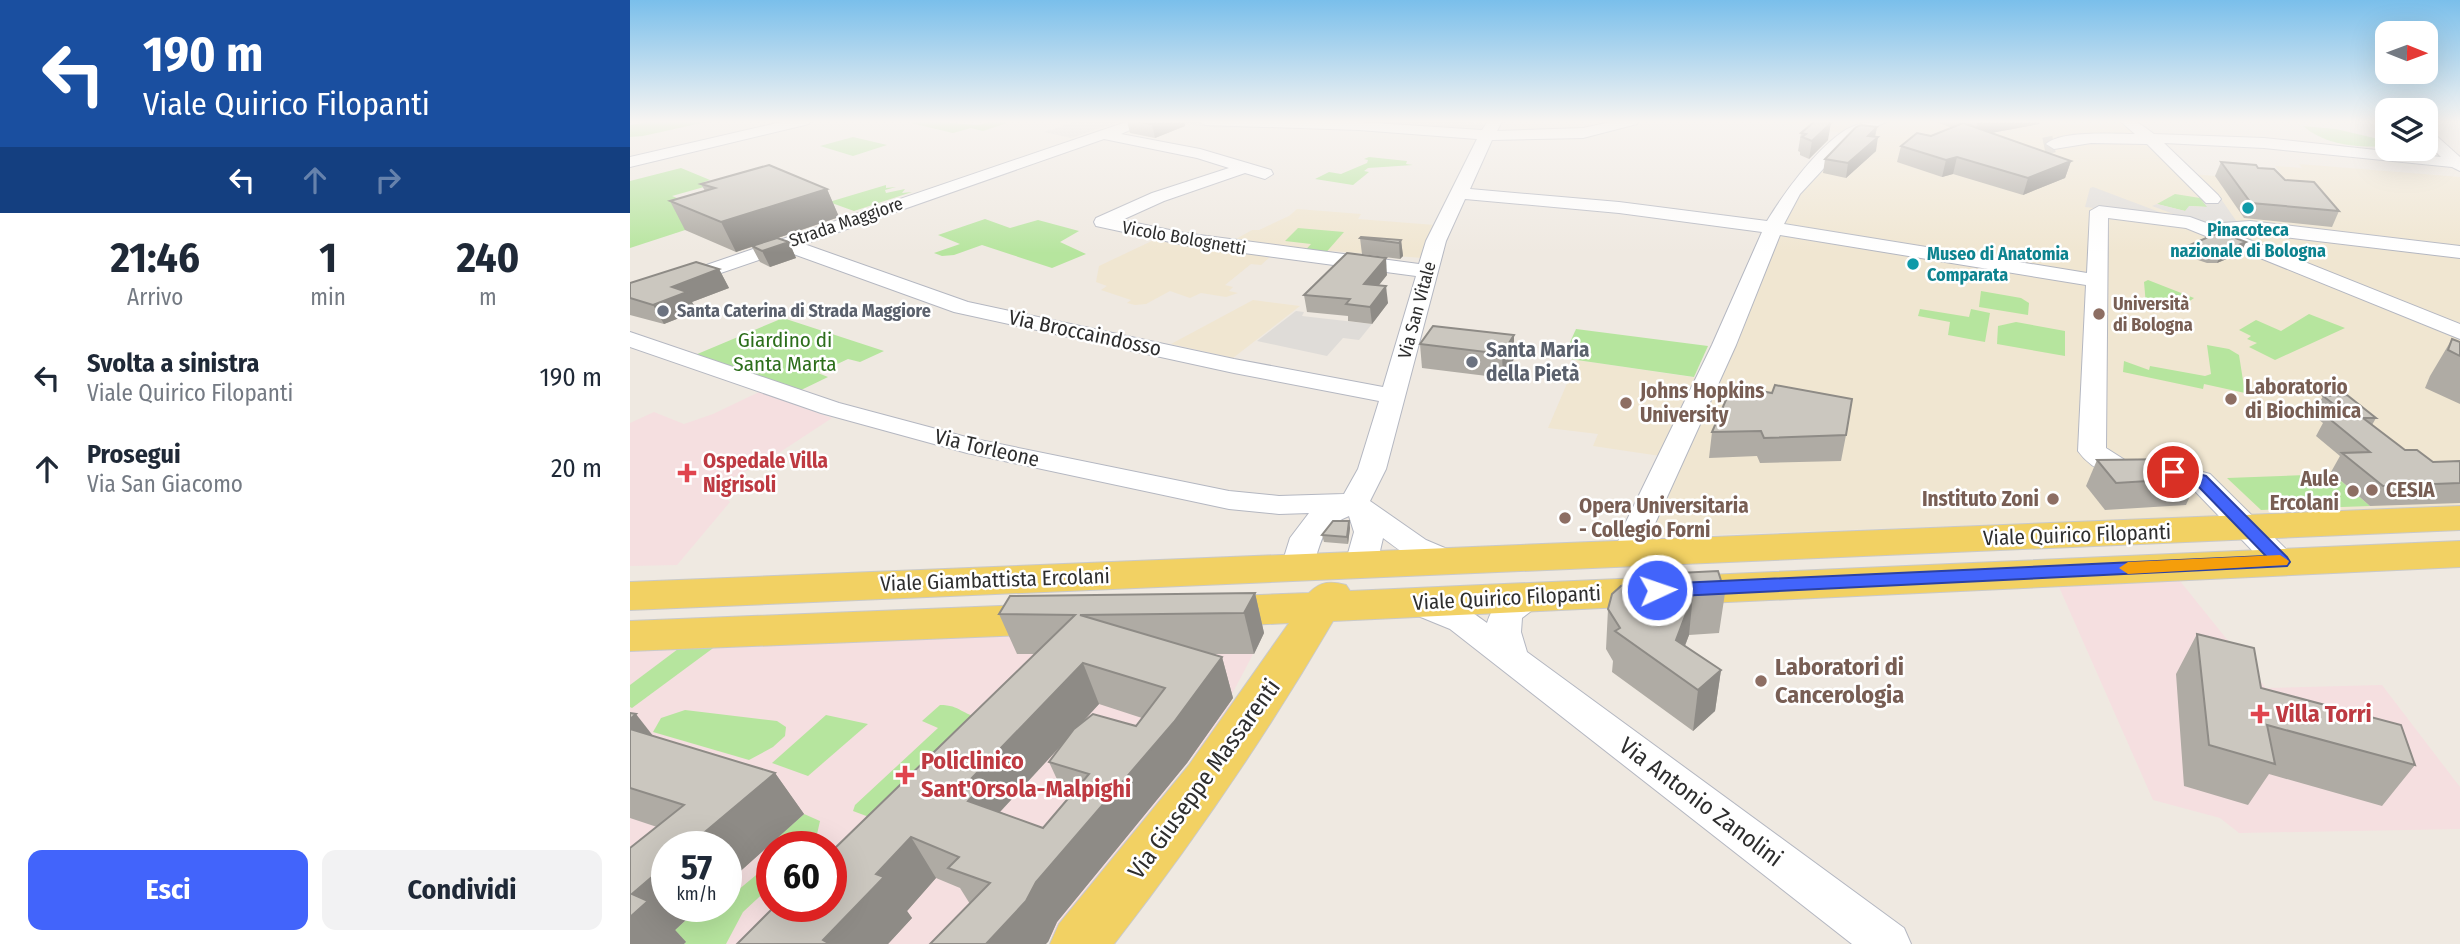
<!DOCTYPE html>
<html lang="it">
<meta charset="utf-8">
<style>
body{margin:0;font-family:"Fira Sans Condensed",sans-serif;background:#f2f2f3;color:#1f2937;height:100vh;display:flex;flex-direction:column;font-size:26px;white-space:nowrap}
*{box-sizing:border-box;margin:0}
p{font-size:23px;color:#747a83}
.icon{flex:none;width:38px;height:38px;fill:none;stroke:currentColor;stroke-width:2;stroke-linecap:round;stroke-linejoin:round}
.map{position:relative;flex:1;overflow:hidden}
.details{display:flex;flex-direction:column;background:#fff;width:630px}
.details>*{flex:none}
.guide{background:#1a4fa0;color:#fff;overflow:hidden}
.needle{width:46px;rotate:91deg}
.buttons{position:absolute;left:1745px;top:21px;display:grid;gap:14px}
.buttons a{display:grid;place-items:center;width:63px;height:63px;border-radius:14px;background:#fff;box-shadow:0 7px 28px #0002;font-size:35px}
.speed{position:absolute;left:21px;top:831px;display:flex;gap:14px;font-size:35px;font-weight:700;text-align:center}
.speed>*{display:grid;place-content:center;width:91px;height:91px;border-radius:50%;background:#fff;box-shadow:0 7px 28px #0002;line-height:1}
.speed small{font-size:18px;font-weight:400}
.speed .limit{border:10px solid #d22;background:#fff;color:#111}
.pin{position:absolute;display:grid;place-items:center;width:60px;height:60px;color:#fff;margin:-30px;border:4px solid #fff;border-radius:50%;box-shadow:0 2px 7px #0007}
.me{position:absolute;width:77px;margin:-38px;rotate:87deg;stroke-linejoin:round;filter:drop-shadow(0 0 5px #0008)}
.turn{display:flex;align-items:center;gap:24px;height:147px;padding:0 28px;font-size:32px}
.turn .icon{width:91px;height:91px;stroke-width:2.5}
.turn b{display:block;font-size:49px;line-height:60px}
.lanes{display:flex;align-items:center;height:66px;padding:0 28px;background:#0003;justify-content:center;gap:35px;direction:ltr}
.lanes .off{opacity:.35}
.eta{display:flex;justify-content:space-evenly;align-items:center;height:119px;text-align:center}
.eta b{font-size:42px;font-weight:700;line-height:49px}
.primary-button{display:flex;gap:14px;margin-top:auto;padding:14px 28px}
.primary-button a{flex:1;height:80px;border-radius:14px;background:#4264fb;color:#fff;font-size:28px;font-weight:700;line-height:80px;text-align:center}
.primary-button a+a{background:#f2f2f3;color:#1f2937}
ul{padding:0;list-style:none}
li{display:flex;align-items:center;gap:21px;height:91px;padding:0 28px}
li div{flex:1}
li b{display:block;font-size:26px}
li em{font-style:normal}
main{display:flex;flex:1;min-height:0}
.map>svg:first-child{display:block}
.education{fill:#f0e6d1}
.medical{fill:#f5dfe0;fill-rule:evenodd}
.green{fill:#b6e59e}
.plaza{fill:#dfdcd8}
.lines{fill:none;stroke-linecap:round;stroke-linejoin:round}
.minor-tunnel{stroke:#c8c4bd;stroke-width:17;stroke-dasharray:17 8;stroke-linecap:butt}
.minor-casing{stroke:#b4b7c1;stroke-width:2}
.major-casing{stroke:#c9c9c9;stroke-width:2}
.minor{fill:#fff;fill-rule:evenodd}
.major{fill:#f2d163;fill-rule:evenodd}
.wall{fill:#afaba4;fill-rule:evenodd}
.shaded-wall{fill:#8e8b86}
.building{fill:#cbc7bf;stroke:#8e8b86;stroke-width:2;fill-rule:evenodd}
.route{fill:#4264fb;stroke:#2b41a3;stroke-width:2}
.slow{fill:#f59e0b}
.culture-dot{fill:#0f9aa8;stroke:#fff;stroke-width:2.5}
.worship-dot{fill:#6b7280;stroke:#fff;stroke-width:2.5}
.education-dot{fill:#8d6e63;stroke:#fff;stroke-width:2.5}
.health-dot{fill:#e0444e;stroke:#fff;stroke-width:2.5}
.labels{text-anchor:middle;stroke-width:5;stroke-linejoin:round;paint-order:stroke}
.far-street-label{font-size:18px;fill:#2e2e2e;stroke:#fff}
.far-culture-label{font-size:18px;font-weight:bold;fill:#0d838f;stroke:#fff}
.far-education-label{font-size:18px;font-weight:bold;fill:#785e54;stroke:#fff;text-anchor:start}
.far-worship-label{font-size:18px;font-weight:bold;fill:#5b616d;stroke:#fff;text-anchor:start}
.street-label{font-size:21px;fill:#2e2e2e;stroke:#fff}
.park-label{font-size:21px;fill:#2c6e1b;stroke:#fff}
.worship-label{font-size:21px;font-weight:bold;fill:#5b616d;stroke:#fff;text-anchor:start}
.education-label{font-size:21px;font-weight:bold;fill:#785e54;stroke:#fff;text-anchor:start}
.health-label{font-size:21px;font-weight:bold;fill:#be3a42;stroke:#fff;text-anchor:start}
.near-education-label{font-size:24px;font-weight:bold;fill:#785e54;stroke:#fff;text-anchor:start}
.near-health-label{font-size:24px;font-weight:bold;fill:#be3a42;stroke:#fff;text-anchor:start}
.near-street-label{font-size:24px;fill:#2e2e2e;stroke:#fff}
</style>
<main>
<section class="details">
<div class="guide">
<div class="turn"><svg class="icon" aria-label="left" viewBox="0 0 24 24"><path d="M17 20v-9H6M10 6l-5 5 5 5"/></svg><div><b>190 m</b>Viale Quirico Filopanti</div></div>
<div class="lanes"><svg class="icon" aria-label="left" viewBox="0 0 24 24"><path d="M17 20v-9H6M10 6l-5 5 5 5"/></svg><svg class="icon off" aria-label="ahead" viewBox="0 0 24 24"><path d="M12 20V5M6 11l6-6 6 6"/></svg><svg class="icon off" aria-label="right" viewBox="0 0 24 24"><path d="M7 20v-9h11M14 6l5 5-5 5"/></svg></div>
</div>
<div class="eta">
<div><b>21:46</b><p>Arrivo</p></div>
<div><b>1</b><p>min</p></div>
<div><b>240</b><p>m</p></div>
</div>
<ul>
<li><svg class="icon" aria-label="left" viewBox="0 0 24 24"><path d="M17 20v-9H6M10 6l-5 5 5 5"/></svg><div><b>Svolta a sinistra</b><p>Viale Quirico Filopanti</p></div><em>190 m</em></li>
<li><svg class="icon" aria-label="ahead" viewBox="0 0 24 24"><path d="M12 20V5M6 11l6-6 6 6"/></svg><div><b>Prosegui</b><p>Via San Giacomo</p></div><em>20 m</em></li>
</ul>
<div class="primary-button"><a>Esci</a><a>Condividi</a></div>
</section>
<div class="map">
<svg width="1830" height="944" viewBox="0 0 1830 944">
<rect width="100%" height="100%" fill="#efe9e1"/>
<g class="education">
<path d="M1142 121H1425L1429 124 1494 123 1562 174 1657 182 1645 166 1672 168 1669 164 1830 177V507L1004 538 1146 221 1217 134Z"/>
<path d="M667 209 731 214 728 219 805 225 792 258 702 251 696 258 599 243 622 230H629L659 216Z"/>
<path d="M526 239 642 255 631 265 621 264 595 285 603 287 599 291 608 293 596 297 571 293 560 298 540 291 516 304 505 305 497 303 501 300 471 290 477 286 466 282 469 266Z"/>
<path d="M623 300 670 306 603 358 541 344Z"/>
<path d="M947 360 1075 379 1037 457 963 446 968 434 918 428Z"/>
</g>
<g class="medical">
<path d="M129 392 202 418 138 460 85 487 100 502 47 565 0 566V423L24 412 54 424 83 414Z"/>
<path d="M1550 581 1636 688 1752 685 1830 787V829L1609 833 1590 818 1523 800 1429 587Z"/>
<path d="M634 633 599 700 605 703 416 944H0V650L398 634ZM37 847H96V906H37ZM142 847H201V906H142Z"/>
</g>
<g class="green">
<path d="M27 121H80L13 136 0 137V125Z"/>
<path d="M291 121 348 125 365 121 377 123 353 131 341 128 323 133 281 123Z"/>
<path d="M1673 126 1706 129 1757 141V146C1728 148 1695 145 1673 126Z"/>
<path d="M223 137 257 145 223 156 190 146Z"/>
<path d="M739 157 777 161 776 164 783 165 738 168 734 171 739 172 723 185 685 179 699 172 711 174 737 163 738 160 734 159Z"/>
<path d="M51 168 80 180 74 182 81 185 42 196 95 217 0 248V181Z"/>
<path d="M256 185V188L266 187 255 190 256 193 275 189 272 193 282 192 224 211 199 202Z"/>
<path d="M1545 194 1570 198 1578 207 1559 206V210L1555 211 1527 204Z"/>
<path d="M355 219 380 228 408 220 449 231 430 242 456 254 422 268 352 245 324 255 312 256 304 253 330 244 308 235Z"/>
<path d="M668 228 714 232 692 257 672 254 681 244 655 241Z"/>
<path d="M1518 280 1564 298 1547 310 1516 305 1514 282Z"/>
<path d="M1351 291 1391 298 1399 303 1398 315 1349 307Z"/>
<path d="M1290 309 1339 317 1341 309 1360 313 1355 342 1318 335 1320 322 1288 316Z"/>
<path d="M1679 314 1715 328 1645 360 1619 347 1627 343 1617 339 1621 336 1609 330 1626 320 1651 331Z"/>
<path d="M153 318 254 351 230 362 218 359 188 373 198 377 167 392 65 355Z"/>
<path d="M1386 322 1435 331V356L1367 344 1368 326Z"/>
<path d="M946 329 1078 346 1064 377 933 358Z"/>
<path d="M1577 345 1599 349 1609 355 1615 393 1574 384 1573 389 1493 372 1494 361 1519 370 1520 366 1575 376 1581 374Z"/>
<path d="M1703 474 1740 506 1631 510 1597 478Z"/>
<path d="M90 643 2 708 0 707V685L52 646Z"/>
<path d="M310 705C331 705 331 715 353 718L287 835 223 811 225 805 308 728 292 721Z"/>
<path d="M55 710 147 721 156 727 155 736 143 747 119 760 23 732 31 718Z"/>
<path d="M196 715 238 724 178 776 142 763Z"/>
<path d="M174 814 190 821 185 843 181 847H148L140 844Z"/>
<path d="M142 862V885L113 912 96 944H54L55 942 40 934 71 907 96 906V900Z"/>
</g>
<g class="plaza">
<path d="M447 121H481L489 122 441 138 414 132Z"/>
<path d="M526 121H817L866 124 857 138 679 127 590 128Z"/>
<path d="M1463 187 1540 216 1463 212 1464 208 1455 207 1460 188Z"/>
<path d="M1570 198 1591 199 1609 225 1586 226 1562 221 1522 206 1527 204 1555 211 1559 206 1577 207Z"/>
<path d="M666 311 674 312 672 316 742 324 729 340 713 338 697 356 627 341Z"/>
</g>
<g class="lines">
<path class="minor-tunnel" d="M1414 146 1424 144"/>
<defs>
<g id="minor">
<path d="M156 121H181L179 124 0 167V157Z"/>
<path d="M499 121H520L491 134 570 149 641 170 643 174 635 179 615 173 534 201 492 220 554 233 789 264 796 241 847 139 729 130 575 125 568 121 729 122 852 130 858 121H872L867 131 953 128 985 121H1009L1007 124 953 138 862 140 840 189 989 202 1137 221C1154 193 1184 152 1211 133 1224 123 1242 121 1258 121L1222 138 1170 194 1154 224 1457 273 1460 211 1469 206 1560 217 1579 224 1620 221 1830 246V258L1620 233H1602L1830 324V339L1556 228 1478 218 1476 448 1498 462 1543 464 1580 474 1662 555 1667 562 1662 569 1651 572 1640 569 1560 486C1523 471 1476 490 1448 451L1456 285 1150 235 1106 345 1023 528 1011 560 1000 563 989 560 984 553 993 528 1082 345 1132 232 989 213 835 199 816 241 756 469 740 501 796 540 829 554 834 561 829 568C803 576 773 553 753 538L747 564 742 571 731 574 720 571 715 564 724 532 719 516C684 530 694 548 678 574L667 577 656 574 651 567 660 538 679 513 649 514 599 509 337 453 191 413 0 347V332L209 403 340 438 599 491 649 496 714 494 728 469 749 401 604 373 324 312 155 251 0 304V291ZM474 139 567 158 599 168 522 193 466 218 464 222 466 226 554 245 786 276 753 387 604 359 338 302 174 244Z"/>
<path d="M1490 121H1506L1524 134 1634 138 1811 157 1796 142V129L1801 131 1830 157V171L1822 167 1634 148 1534 143 1588 195 1591 199 1588 203H1576L1517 144 1461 143 1424 149 1416 144C1431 130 1484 134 1505 134Z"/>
<path d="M897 586 909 589 913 597 909 605 892 618 891 632 897 652 1274 928 1281 944H1222L820 629 776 611 772 603 776 595C803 587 836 607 857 623 863 603 878 591 897 586Z"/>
</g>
<g id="major">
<path d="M1830 506V530L0 610V582Z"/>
<path d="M1830 541V567L703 621C637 734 564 841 484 944H420L429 924 559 765 659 623 580 627 565 622 559 612 565 602 580 597 679 593C691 581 701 581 716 585L720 591Z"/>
<path d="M420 604 435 609 441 619 435 629 420 634 0 651V621Z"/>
</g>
</defs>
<use href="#minor" class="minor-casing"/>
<use href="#major" class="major-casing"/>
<use href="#minor" class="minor"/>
<use href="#major" class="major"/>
</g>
<g class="wall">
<path d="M497 121H554L555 126 525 138 500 133Z"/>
<path d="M1304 121H1410L1409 124 1361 133 1441 161 1435 178 1393 195 1323 174 1312 177 1267 162 1271 146 1301 136 1322 128Z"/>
<path d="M1247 127 1245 137 1246 151 1216 178 1193 173 1195 159Z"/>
<path d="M1171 133 1198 140 1179 159 1170 155V152L1168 151Z"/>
<path d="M1591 162 1628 168 1655 180 1709 211 1702 227 1614 218 1585 176Z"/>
<path d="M71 184 197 189 209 217 148 238 159 242 166 258 140 267 130 262 122 247 106 252 55 230 40 201 75 191Z"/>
<path d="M730 238 771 240 773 256 770 259 732 254Z"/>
<path d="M1560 245 1611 253 1587 263H1577L1556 256Z"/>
<path d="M89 269 99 288 62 302 67 311 34 324 0 315V283Z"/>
<path d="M757 275 749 285 758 303 742 324 718 321V316L677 312 674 295Z"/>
<path d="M884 335V359L873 378 792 368 790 344Z"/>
<path d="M1822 339 1830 342V404L1795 388 1800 376Z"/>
<path d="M1102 386 1216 435 1211 461 1130 463 1127 456 1079 458 1082 432Z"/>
<path d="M1693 396 1746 418 1742 425 1775 450 1803 462 1830 461V503L1740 506 1701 472 1710 456 1686 436 1693 423 1683 415Z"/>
<path d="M1467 460 1568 478 1556 505 1475 510 1456 486Z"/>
<path d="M719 521 720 528 718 544 694 542 692 535Z"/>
<path d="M1009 575 1095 593 1089 633 1059 635 1055 646 1091 670 1085 711 1063 731 982 672 983 661 976 649 978 609 1009 580Z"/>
<path d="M625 593 634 633 624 654H582L592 657 603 698 557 763 427 922 418 942 340 904 330 888 306 878 277 911 282 918 258 944H107L405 654H387L369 614ZM469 704 512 718 506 726 450 725ZM439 737 419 762 437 801 413 828 370 812Z"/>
<path d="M1567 634 1631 688 1785 765 1752 806 1639 774 1618 805 1554 786 1546 674Z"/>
<path d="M0 713 23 736 145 773 174 814 96 884V847L37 906H71L45 930 56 942 0 944 27 827 0 818Z"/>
</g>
<g class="shaded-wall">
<path d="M532 121H554L555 126 525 138 522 124Z"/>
<path d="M1348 121H1410L1409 124 1345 136Z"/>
<path d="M1201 123 1198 140 1179 159 1182 141Z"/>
<path d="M1247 127 1244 141 1248 137 1246 151 1216 178 1218 163 1238 136Z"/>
<path d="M1327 157 1323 174 1312 177 1316 160Z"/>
<path d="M1441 161 1435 178 1393 195 1398 178Z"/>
<path d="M197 189 209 217 106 252 91 222Z"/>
<path d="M771 240 773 256 770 259 769 243Z"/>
<path d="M159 242 166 258 140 267 132 251Z"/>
<path d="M1616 242 1611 253 1587 263 1592 252Z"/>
<path d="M756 258 757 275 736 301 734 284Z"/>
<path d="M89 269 99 288 62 302 67 311 34 324 23 305 42 287Z"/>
<path d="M756 286 758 303 742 324 740 307Z"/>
<path d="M884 335V359L873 378 872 354Z"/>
<path d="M719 521 720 528 718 544 717 537Z"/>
<path d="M625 593 634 633 624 654 614 613Z"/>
<path d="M1063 595 1059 635 1044 673 1046 640Z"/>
<path d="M592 657 603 698 557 763 427 922 418 942 416 944H356L406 882Z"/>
<path d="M453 663 469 704 367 815 338 801V782Z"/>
<path d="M1091 670 1085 711 1063 731 1068 690Z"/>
<path d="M6 714 38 755 0 738V719Z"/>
<path d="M145 773 174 814 96 884V847H57Z"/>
<path d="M281 837 306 878 277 911 282 918 258 944H196L193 940 246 874Z"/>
<path d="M37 864V906H71L45 930 56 942 54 944H0V917L2 894Z"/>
</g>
<g class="building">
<path d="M502 121H532L522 124Z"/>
<path d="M1185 121 1201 123 1182 141 1172 137 1176 134 1171 133Z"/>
<path d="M1333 123 1441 161 1398 178 1327 157 1316 160 1271 146 1287 133 1301 136Z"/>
<path d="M1231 125 1247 127 1238 136 1248 137 1218 163 1195 159 1226 127Z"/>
<path d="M1591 162 1626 165 1628 168 1644 169 1655 180 1684 182 1709 211 1621 203Z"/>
<path d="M139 165 197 189 91 222 40 201 85 188 71 184Z"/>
<path d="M1590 232 1616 242 1592 252 1581 253 1560 245Z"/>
<path d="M731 237 771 240 769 243 730 238Z"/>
<path d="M147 238 159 242 132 251 122 246Z"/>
<path d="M717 253 756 258 734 284 756 286 740 307 716 304 720 299 674 295Z"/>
<path d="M66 262 89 269 42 287 57 292 23 305 0 298V283Z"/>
<path d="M803 326 884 335 872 354 790 344Z"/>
<path d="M1822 339 1830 342V356L1818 350Z"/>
<path d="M1145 385 1222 399 1216 435 1134 438 1131 431 1082 432 1102 386 1142 393Z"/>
<path d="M1717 395 1746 418H1733L1775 450H1787L1803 462 1830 461V483L1753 486 1712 453 1740 452 1696 416H1719L1693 396Z"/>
<path d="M1549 459 1568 478 1486 483 1467 460Z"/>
<path d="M703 521H719L717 537 692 535Z"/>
<path d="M1088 571 1095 593 1063 595 1046 640 1091 670 1068 690 985 631 990 628 978 609 982 594 991 586 1010 580 1009 575Z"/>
<path d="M625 593 614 613 450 615 592 657 544 722 406 882 396 901 356 944H300L360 883 318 868 329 857 281 837 246 874 254 877 193 940 200 944H107L145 906H201V852L445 615 369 614 380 596ZM453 663 535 688 506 726 463 714 444 729 419 762 459 774 413 828 338 801 352 786 338 782Z"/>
<path d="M1567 634 1624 648 1631 688 1771 725 1785 765 1637 725 1645 764 1579 745Z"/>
<path d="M0 713 6 714 0 719Z"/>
<path d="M0 729 145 773 57 847H37V864L2 894 18 901 0 917V848L54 805 0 788Z"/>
</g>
<linearGradient id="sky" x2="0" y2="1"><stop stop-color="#7abfeb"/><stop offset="0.48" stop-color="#f8f5f2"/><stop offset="1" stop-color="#f8f5f2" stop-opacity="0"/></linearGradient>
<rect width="1830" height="253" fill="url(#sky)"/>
<path class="route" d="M1543 467 1576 476 1657 557 1660 562 1657 566 1027 597 1020 595 1018 590 1020 586 1027 584 1636 556 1565 483 1537 475 1535 472 1537 469Z"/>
<path class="slow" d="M1650 555 1659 561 1657 565 1498 574 1489 568 1498 562Z"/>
<g class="culture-dot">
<circle cx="1618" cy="208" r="7"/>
<circle cx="1283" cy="264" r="7"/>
</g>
<g class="worship-dot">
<circle cx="33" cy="311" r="7"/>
<circle cx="842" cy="362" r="7"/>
</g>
<g class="education-dot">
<circle cx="1469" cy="314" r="7"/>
<circle cx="1601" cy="399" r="7"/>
<circle cx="996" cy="403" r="7"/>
<circle cx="1742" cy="490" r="7"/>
<circle cx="1723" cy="491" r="7"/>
<circle cx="1423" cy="499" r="7"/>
<circle cx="935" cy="518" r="7"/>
<circle cx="1131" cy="681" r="7"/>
</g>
<g class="health-dot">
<path d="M53.5 462.5h7v7h7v7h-7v7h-7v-7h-7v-7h7z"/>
<path d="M1626.5 703.5h7v7h7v7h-7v7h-7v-7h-7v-7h7z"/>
<path d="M271.5 764.5h7v7h7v7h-7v7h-7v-7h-7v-7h7z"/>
</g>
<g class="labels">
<g class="far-street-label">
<text transform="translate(216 222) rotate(-19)" y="6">Strada Maggiore</text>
<text transform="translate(554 238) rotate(10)" y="6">Vicolo Bolognetti</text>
<text transform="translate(787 310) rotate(-75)" y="6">Via San Vitale</text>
</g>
<g class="far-culture-label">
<text x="1618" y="236">Pinacoteca<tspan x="1618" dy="21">nazionale di Bologna</tspan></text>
<text x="1297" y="260" text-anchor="start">Museo di Anatomia<tspan x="1297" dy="21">Comparata</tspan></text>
</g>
<g class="far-education-label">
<text x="1483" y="310">Università<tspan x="1483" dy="21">di Bologna</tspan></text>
</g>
<g class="far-worship-label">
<text x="47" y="317">Santa Caterina di Strada Maggiore</text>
</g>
<g class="street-label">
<text transform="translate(455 333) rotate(12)" y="7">Via Broccaindosso</text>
<text transform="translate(357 448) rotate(13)" y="7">Via Torleone</text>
<text transform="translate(1447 535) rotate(-2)" y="7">Viale Quirico Filopanti</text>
<text transform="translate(365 580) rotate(-2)" y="7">Viale Giambattista Ercolani</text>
<text transform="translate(877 598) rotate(-3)" y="7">Viale Quirico Filopanti</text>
</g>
<g class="park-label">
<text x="155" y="347">Giardino di<tspan x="155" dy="24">Santa Marta</tspan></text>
</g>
<g class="worship-label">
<text x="856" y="357">Santa Maria<tspan x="856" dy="24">della Pietà</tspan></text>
</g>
<g class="education-label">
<text x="1615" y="394">Laboratorio<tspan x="1615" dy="24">di Biochimica</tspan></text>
<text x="1010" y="398">Johns Hopkins<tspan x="1010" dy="24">University</tspan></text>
<text x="1709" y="486" text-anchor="end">Aule<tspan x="1709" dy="24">Ercolani</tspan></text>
<text x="1756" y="497">CESIA</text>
<text x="1409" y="506" text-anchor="end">Instituto Zoni</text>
<text x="949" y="513">Opera Universitaria<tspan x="949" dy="24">- Collegio Forni</tspan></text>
</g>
<g class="health-label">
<text x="73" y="468">Ospedale Villa<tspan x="73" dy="24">Nigrisoli</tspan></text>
</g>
<g class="near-education-label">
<text x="1145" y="675">Laboratori di<tspan x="1145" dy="28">Cancerologia</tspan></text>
</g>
<g class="near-health-label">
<text x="1646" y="722">Villa Torri</text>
<text x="291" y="769">Policlinico<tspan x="291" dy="28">Sant'Orsola-Malpighi</tspan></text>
</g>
<g class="near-street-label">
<text transform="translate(574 779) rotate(-54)" y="8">Via Giuseppe Massarenti</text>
<text transform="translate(1071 802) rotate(37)" y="8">Via Antonio Zanolini</text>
</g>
</g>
</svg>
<div class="buttons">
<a><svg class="needle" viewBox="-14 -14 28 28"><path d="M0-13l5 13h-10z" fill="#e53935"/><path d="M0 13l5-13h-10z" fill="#747a83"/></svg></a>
<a><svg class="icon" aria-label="layers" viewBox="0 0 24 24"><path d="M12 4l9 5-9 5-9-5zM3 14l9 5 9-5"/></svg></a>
</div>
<div class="speed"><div>57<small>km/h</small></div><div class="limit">60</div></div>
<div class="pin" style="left:1543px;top:472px;background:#d93025"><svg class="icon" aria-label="arrive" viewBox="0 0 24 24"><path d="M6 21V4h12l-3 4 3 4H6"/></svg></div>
<svg class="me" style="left:1027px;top:590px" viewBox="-20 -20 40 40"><circle r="17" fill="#4264fb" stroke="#fff" stroke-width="3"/><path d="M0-11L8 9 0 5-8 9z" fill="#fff"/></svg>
</div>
</main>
